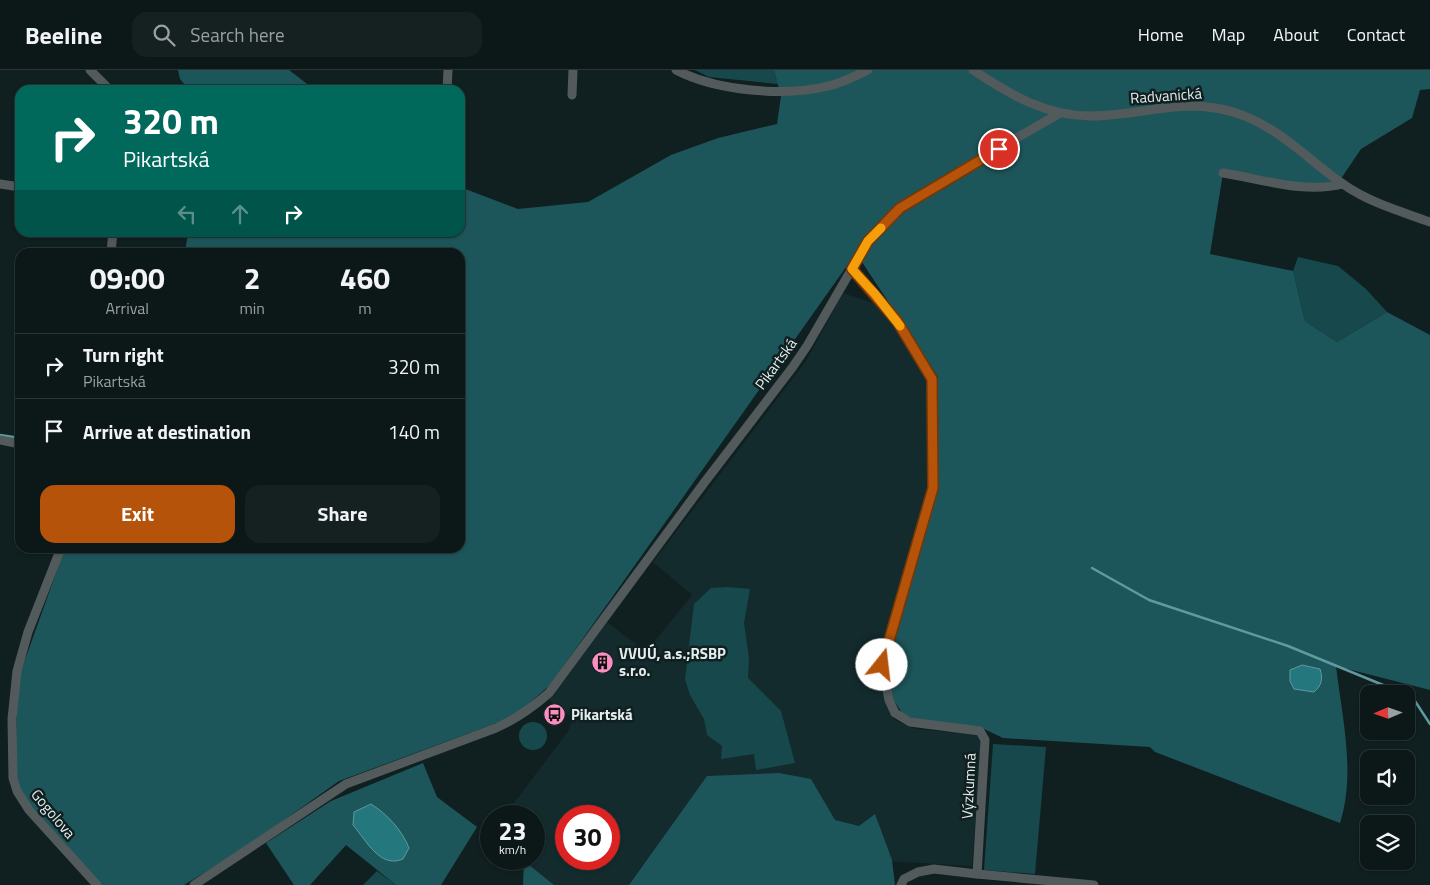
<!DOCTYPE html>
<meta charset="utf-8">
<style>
body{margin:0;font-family:"Titillium Web",sans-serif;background:#152021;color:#f1f3f6;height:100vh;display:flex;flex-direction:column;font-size:19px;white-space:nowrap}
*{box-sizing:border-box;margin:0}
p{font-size:16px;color:#9a9fa2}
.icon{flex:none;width:28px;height:28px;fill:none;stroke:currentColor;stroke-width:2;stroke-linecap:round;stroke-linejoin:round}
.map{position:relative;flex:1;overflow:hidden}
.sheet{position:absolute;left:15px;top:178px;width:450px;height:305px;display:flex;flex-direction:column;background:#0c1718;border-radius:15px;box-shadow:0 1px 4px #0004,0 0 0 1px #2c3637}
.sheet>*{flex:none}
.top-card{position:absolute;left:15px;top:15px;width:450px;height:152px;border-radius:15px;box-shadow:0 1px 4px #0004,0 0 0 1px #2c3637;background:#00695c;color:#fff;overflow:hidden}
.needle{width:32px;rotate:268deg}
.tools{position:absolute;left:1360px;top:615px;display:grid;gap:10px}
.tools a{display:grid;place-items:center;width:55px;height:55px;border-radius:10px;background:#0c1718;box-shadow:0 1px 4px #0004,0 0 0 1px #2c3637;font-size:25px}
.speed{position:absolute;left:480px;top:735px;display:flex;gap:10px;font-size:25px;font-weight:700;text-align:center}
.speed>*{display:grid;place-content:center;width:65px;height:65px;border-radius:50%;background:#0c1718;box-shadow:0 1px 4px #0004,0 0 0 1px #2c3637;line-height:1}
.speed small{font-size:12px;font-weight:400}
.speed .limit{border:8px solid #d22;background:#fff;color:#111}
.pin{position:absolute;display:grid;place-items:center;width:42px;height:42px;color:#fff;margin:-21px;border:2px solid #fff;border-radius:50%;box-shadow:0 1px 5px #0007}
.me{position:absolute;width:55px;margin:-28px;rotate:16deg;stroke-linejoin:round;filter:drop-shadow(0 0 4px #0008)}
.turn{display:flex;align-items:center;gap:18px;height:105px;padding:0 25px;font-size:22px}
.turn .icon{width:65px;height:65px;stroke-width:2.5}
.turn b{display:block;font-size:35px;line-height:42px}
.lanes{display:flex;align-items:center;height:48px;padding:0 25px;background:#0003;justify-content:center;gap:25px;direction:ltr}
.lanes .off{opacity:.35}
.eta{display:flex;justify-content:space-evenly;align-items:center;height:85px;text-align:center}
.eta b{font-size:30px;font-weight:700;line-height:35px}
.button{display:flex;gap:10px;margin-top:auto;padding:10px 25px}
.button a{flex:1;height:58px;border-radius:15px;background:#b45309;color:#fff;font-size:20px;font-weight:700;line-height:58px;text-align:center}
.button a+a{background:#152021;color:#f1f3f6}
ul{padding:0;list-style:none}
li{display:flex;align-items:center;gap:15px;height:65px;padding:0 25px;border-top:1px solid #2c3637}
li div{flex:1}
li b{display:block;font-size:19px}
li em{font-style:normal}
header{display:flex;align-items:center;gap:30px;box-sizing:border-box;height:70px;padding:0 25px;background:#0c1718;border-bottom:1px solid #2c3637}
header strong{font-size:24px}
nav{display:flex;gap:28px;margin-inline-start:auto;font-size:18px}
.search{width:350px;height:45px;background:#152021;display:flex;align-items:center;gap:12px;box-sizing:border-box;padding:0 18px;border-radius:15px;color:#9a9fa2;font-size:19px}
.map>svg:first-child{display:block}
.built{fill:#132b2d;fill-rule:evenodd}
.green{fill:#17484b}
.forest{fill:#1d565a}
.water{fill:#24777d;stroke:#5e9a9f}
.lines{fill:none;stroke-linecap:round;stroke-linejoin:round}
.stream{stroke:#5e9a9f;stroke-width:2.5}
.minor{stroke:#535a5b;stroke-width:9}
.route-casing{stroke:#753606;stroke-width:12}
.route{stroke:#b45309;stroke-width:9}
.slow{stroke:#f59e0b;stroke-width:9}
.labels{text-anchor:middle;stroke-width:5;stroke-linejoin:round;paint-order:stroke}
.street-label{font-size:15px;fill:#e4edee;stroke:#101f20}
.poi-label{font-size:15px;font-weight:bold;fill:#e4edee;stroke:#101f20;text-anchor:start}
</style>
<header>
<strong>Beeline</strong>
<div class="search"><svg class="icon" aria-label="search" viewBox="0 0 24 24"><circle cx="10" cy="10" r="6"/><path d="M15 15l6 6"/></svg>Search here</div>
<nav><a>Home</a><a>Map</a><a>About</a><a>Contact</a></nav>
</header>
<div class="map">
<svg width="1430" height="815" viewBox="0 0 1430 815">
<rect width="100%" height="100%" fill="#101f20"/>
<path class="built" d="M843 223 876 234 885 239 926 308 929 317 928 416 879 595 886 634 895 650 915 659 977 664 981 671 972 796 816 787 693 815H553L520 789H534V746H504L569 660 572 647 549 630 607 552 641 578 650 577 692 525 653 492 806 291ZM566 746H609V789H566Z"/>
<g class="green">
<path d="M695 0H774L778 14 709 7Z"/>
<path d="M1298 187 1338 196 1366 219 1387 242 1337 272 1305 251 1293 201Z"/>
<path d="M728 517 750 519 744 553 749 588 748 608 781 641 795 693 756 700 754 684 721 689 722 676 707 665 704 649 690 625 685 609 694 534 711 518Z"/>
<circle cx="533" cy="666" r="14"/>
<path d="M993 674 1046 677 1035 804 984 800Z"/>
<path d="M377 801 396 815H363Z"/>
</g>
<g class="forest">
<path d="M178 0H289L315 20H189L180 9Z"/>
<path d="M774 0H1430V19L1420 20 1412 48 1361 79 1334 119 1223 103 1210 184 1293 201 1305 251 1337 272 1387 242 1430 265V620L1336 596C1342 647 1356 704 1340 753L1155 682 1150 677 1003 668 980 657 914 649 902 643 893 629 886 596 937 421 938 307 856 183 550 615 525 637 505 650 339 711 243 779 184 815H101L31 737 20 722 16 702 17 612 65 478H460V182H185L188 163 460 162V117L518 139 588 132 671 85 718 68 777 54 781 26Z"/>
<path d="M423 693 437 727 477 757 441 815H396L346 775 310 815H294L266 773 331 731Z"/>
<path d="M779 703 811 709 835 750 859 756 875 744 892 790 895 815H629L707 706Z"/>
<path d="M524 791 554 815H523Z"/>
</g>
<g class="water">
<path d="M1302 595 1320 599C1323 609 1322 615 1314 622L1294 619 1290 611V600Z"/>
<path d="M371 734C387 744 402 760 409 778L403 789C380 799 366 770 353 755L354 742Z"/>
</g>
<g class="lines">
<g class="stream">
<path d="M0 365 20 368"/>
<path d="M1092 498 1149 530 1288 576 1405 624"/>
<path d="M1406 625 1413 628 1430 654"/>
</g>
<g class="minor">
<path d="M90 0 110 20"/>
<path d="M676 0C716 21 785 27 828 16 842 13 855 6 868 0"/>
<path d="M973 0C1009 24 1045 46 1091 46 1140 46 1184 27 1233 42 1277 55 1307 89 1343 114 1370 133 1400 141 1430 152"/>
<path d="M447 20 448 0"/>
<path d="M572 25 573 0"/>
<path d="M1223 103C1262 109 1304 124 1343 114"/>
<path d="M0 114 20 117"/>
<path d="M111 182 113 162"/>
<path d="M852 199 897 251 932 309 933 418 882 595 889 630 895 643 910 652 980 661 985 670 977 804 1094 815"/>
<path d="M0 370 20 374"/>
<path d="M61 478 28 562 17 601 12 649 13 708 17 721 29 740 97 815"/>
<path d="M194 815 346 714 496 658C516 649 533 637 549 623L704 413 792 298 807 276 868 171 901 138 956 103 1060 43"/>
<path d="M901 815 904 809 918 802 934 799 977 804"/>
</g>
</g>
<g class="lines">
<defs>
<path id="route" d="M882 595 933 418 932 309 897 251 852 199 868 171 900 138 999 79"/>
</defs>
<use href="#route" class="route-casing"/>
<use href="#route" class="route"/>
<path class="slow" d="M881 158 868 171 852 199 875 224 900 256"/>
</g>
<defs>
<symbol id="building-disc" viewBox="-11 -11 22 22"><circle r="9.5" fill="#fc8fc1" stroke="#101f20"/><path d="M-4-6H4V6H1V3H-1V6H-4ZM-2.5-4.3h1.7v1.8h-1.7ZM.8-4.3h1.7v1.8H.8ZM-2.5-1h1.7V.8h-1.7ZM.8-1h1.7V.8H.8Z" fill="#111"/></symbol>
<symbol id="bus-disc" viewBox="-11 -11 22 22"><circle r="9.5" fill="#fc8fc1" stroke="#101f20"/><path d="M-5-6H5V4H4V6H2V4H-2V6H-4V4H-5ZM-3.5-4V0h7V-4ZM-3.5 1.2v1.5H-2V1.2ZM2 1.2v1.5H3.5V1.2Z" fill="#111"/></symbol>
</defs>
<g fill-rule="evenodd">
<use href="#building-disc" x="590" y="580" width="25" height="25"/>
<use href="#bus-disc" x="542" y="632" width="25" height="25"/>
</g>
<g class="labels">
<g class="street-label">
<text transform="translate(1166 26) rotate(-4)" y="5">Radvanická</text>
<text transform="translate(776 294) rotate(-54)" y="5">Pikartská</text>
<text transform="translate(969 716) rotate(-87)" y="5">Výzkumná</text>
<text transform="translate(53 744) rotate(50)" y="5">Gogolova</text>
</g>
<g class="poi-label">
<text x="619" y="589">VVUÚ, a.s.;RSBP<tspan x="619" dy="17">s.r.o.</tspan></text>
<text x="571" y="650">Pikartská</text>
</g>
</g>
</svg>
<div class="tools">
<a><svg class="needle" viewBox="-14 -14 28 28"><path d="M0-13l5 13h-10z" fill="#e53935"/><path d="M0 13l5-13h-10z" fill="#9a9fa2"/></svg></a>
<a><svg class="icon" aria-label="sound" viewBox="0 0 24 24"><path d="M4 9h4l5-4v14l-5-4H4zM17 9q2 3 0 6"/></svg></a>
<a><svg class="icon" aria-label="layers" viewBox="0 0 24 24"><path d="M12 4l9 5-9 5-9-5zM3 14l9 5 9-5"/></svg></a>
</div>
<div class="speed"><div>23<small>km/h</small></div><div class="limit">30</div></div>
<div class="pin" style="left:999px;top:79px;background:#d93025"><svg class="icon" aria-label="arrive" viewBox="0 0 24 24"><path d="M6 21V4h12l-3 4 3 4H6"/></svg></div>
<svg class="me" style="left:882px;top:595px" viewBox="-20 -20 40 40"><circle r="19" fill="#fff"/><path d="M0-13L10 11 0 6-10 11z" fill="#b45309"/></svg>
<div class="top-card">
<div class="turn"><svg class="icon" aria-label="right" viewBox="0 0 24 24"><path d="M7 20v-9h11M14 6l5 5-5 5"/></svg><div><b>320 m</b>Pikartská</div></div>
<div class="lanes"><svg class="icon off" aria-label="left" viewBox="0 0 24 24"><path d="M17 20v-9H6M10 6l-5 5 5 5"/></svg><svg class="icon off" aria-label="ahead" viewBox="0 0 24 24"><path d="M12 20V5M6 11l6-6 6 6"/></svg><svg class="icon" aria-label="right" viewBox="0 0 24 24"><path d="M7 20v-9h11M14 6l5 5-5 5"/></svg></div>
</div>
<section class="sheet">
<div class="eta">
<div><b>09:00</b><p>Arrival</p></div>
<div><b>2</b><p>min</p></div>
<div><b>460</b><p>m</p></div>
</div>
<ul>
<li><svg class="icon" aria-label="right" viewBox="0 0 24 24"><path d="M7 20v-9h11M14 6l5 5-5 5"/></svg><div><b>Turn right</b><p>Pikartská</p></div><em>320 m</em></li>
<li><svg class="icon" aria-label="arrive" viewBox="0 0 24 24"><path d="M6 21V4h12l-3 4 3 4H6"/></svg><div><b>Arrive at destination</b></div><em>140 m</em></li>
</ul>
<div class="button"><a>Exit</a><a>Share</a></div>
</section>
</div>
